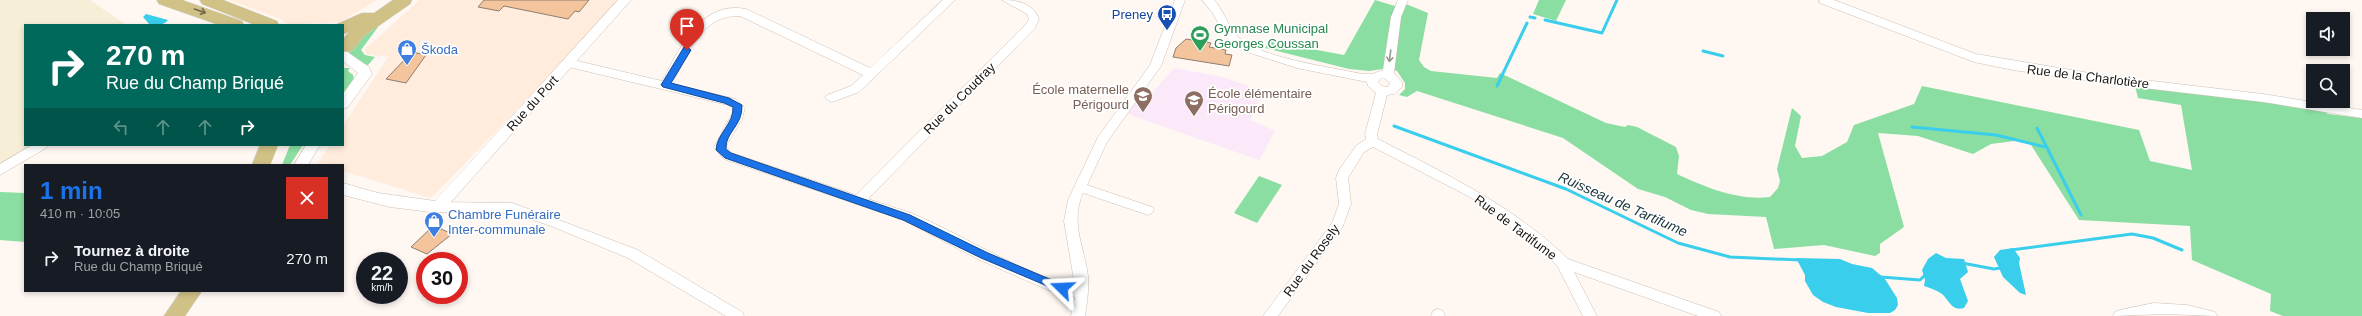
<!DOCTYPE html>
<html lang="fr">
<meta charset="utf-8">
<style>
body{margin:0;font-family:Helvetica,sans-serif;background:#242831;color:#f1f3f6;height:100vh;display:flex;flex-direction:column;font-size:15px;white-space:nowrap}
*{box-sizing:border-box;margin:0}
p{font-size:13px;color:#9ea1a6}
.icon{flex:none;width:22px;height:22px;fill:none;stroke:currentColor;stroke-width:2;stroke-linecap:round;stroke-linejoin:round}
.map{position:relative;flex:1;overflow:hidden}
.side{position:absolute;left:24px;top:164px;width:320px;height:128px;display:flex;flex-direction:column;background:#171b24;border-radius:0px;box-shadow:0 2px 6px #0003}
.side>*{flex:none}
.banner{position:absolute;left:24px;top:24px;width:320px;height:122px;border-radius:0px;box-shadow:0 2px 6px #0003;background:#00695c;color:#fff;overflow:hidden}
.fabs{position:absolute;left:2306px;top:12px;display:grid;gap:8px}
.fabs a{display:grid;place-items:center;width:44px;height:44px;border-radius:0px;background:#171b24;box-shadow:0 2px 6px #0003;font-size:20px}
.speed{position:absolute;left:356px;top:252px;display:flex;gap:8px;font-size:20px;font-weight:700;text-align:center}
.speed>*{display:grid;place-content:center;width:52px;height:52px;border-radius:50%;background:#171b24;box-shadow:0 2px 6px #0003;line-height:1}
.speed small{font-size:10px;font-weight:400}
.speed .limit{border:6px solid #d22;background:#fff;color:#111}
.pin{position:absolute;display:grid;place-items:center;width:34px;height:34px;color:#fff;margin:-41px -17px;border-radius:50% 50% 50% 0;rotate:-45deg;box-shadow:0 0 4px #0007}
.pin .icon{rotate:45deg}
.me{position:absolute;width:44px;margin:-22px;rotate:291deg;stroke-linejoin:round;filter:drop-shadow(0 0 3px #0008)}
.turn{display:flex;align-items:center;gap:14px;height:84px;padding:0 16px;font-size:18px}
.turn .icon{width:52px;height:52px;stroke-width:2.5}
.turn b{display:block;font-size:28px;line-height:34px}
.lanes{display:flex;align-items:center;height:38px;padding:0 16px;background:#0003;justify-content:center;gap:20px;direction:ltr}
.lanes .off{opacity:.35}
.round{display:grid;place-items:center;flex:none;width:42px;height:42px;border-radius:0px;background:#242831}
.head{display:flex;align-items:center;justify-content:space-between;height:68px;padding:0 16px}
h1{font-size:24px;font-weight:700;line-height:30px;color:#1a73e8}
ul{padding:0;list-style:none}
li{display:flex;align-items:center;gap:12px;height:52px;padding:0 16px}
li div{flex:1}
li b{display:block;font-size:15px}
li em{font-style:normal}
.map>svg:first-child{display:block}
.built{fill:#ffecdd}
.industrial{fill:#f7eed8}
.education{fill:#fbe8f8}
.green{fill:#8bdea1}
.water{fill:#39ceec}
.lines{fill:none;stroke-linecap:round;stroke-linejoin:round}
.stream{stroke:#39ceec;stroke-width:3}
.building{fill:#f4c49d;stroke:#8d7e72}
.minor-casing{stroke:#cfbfb2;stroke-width:1}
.tertiary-casing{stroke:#cfbfb2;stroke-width:1}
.primary-casing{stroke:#d6d5d4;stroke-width:1}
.minor{fill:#fff;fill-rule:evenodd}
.tertiary{fill:#fff;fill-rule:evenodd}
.primary{fill:#d0c187;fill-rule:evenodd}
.oneway{stroke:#756b4c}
.oneway2{stroke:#989693}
.route{fill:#1a73e8;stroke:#114b97}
.labels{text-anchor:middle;stroke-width:3.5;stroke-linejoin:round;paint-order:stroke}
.transit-label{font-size:13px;fill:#164399;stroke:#fff;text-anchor:end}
.leisure-label{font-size:13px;fill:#27864d;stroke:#fff;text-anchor:start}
.shop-label{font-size:13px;fill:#366cbe;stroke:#fff;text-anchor:start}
.street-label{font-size:13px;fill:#1a1510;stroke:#fff}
.education-label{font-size:13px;fill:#785e54;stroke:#fff;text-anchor:end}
.water-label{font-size:14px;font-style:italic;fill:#21393f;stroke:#fff}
</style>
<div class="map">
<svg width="2362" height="316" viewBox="0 0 2362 316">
<rect width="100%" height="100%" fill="#fef7f2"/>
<g class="built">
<path d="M229 0H377L342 21 290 25 280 19Z"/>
<path d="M420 0H624L431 198 343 171V165L318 163 330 145H343V126L388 57 366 54 365 49Z"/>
</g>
<path class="industrial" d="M0 0H90L126 25H25V145H33L0 166Z"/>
<path class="education" d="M1174 68 1222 77 1263 91 1250 120 1275 131 1259 160 1127 114 1145 91 1152 93Z"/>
<g class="green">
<path d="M1375 0 1395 6 1401 2 1428 13 1419 60 1424 67 1431 71 1497 78 1500 73 1606 123 1625 127 1628 125 1637 127 1676 147 1679 156 1677 174C1705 187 1738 201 1770 197L1778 188 1780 181 1777 169 1792 108 1801 116 1795 146 1802 158 1822 156 1847 142 1854 125 1914 104 1922 86 2139 130 2150 161 2192 170 2181 105 2138 98 2134 82 2315 106 2328 114 2362 118V316H2283L2270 311 2271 294 2192 260 2190 226 2079 220 2031 145 2022 140 1991 144 1973 154 1918 136 1878 133 1904 227 1880 244V253L1875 256 1824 245 1774 249 1766 217 1708 214 1691 210 1665 197 1638 189 1563 138 1417 91 1407 97 1399 95 1405 89V83L1397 71 1389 68 1369 71 1349 69 1265 48 1269 41 1344 55Z"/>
<path d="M1539 0H1566L1556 21 1533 14Z"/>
<path d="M373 26 378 27 361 50 365 55 375 57 368 65 361 63 349 54V48Z"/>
<path d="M343 68H350L348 71 353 75 354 79 343 93Z"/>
<path d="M290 145H303L290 165H282Z"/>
<path d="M1259 176 1282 185 1257 223 1234 213Z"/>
<path d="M0 192 25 193V242L0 240Z"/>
</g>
<g class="water">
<path d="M146 14 168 20C163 26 157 25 150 25L143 17Z"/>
<path d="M2013 248 2020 258 2019 263 2026 295 2020 293 2003 277 1994 257 2000 250Z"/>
<path d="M1936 253 1946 258 1964 259 1968 272 1960 279 1968 301 1964 308C1952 312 1949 300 1942 294 1936 290 1930 288 1924 286L1925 280 1922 270 1928 259Z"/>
<path d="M1796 258 1840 259 1852 264 1872 268 1885 279 1897 298 1898 305 1895 310 1890 313H1868L1836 307 1823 302 1813 295 1805 281V275Z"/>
</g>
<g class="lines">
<g class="stream">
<path d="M1393 14 1400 0"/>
<path d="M1530 17 1535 18"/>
<path d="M1545 20 1602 33 1617 0"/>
<path d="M1703 51 1723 56"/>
<path d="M1497 86 1527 23"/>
<path d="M1394 126 1566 189 1678 243 1730 257 1800 260"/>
<path d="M1912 127 1996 135 2045 147"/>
<path d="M2037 128 2081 215"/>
<path d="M2011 250 2132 234 2153 238 2182 250"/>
<path d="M1962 263 1994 269 2000 268 2002 265"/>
<path d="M1881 277 1920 280 1926 274"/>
</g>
</g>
<g class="building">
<path d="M484 0H589L579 12 575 11 568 19 504 6 499 11 478 7Z"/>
<path d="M1186 39 1211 43 1209 47 1226 50 1225 54 1232 55 1229 66 1173 57 1176 48Z"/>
<path d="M412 52 426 55 406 83 386 79Z"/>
<path d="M437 227 452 234 427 254 411 247 431 228 435 229Z"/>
</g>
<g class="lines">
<defs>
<g id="minor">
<path d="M943 0H955L859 92 835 101 831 102 825 98 827 95 851 86 863 75 740 16C701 14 688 54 672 84L736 99 745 108 742 119 726 146 732 153 856 195 1027 23 1029 19 1027 14 1002 0C1017 0 1033 3 1039 19L1035 28 868 199C882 204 897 208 911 213 966 236 1017 272 1075 286L1064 221 1068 200 1098 137 1150 65 1175 0H1185L1161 66 1107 142 1087 185 1152 207 1154 210 1152 213 1148 215 1083 193C1070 222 1084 246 1088 276 1089 290 1087 302 1085 316H1071L1075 297 1048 290 980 260 903 220 724 159 714 147 732 114 733 109 728 105 569 67 563 63 569 59 662 81C679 50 700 0 746 9L870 68Z"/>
<path d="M1202 0H1214L1216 2C1224 12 1228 26 1237 36 1258 58 1331 67 1362 74H1372L1383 70 1391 17 1398 0H1408L1401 17 1394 73 1402 82V87L1394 94 1387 95 1377 134 1378 139C1444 173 1514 206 1568 259L1719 312 1721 316H1698L1574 272 1597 316H1583L1558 267 1543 251 1470 197 1373 147 1364 152 1348 178 1351 204 1342 228 1278 316H1263L1332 223 1339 204 1336 178 1339 170 1356 146 1366 139 1365 134 1376 93 1368 86 1367 82 1297 68 1244 51 1228 40 1212 12ZM1384 78 1390 83 1388 87 1382 86 1378 82 1380 79Z"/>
<path d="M1819 0H1834L1976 54 2101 75 2263 94 2362 110V118L2263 102 2101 83 2013 70 1974 62 1820 3Z"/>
<path d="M32 145H48L46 148 0 175V164Z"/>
<path d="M438 202 512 203 559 220 638 250 742 312 744 316H726L628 258 551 226 512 213 438 212 434 210 432 207 434 204Z"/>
<path d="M2154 303 2187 305 2215 312 2217 316 2165 314 2113 316 2115 312 2120 310Z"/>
<path d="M1438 309 1443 311 1445 316H1431L1433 311Z"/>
</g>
<g id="tertiary">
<path d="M618 0H631L443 211 438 213 390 207 343 195V183L378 193 435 201Z"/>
<path d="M343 49 369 67 372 74 348 107 343 109V94L358 73 343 61Z"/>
<path d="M306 145H320L308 165H294Z"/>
</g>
<g id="primary">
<path d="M157 0H182L242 21 244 25H219L159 4Z"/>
<path d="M200 0H223L277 21 279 25H255L202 4Z"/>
<path d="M393 0H412L410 4 364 36 352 51 343 52V39L349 32 343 34V25L337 24 362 13H374Z"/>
<path d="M260 145H278L270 165H252Z"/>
<path d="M181 291H202L185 316H164Z"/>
</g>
</defs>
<use href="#minor" class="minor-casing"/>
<use href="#tertiary" class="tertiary-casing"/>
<use href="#primary" class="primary-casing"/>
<use href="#minor" class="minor"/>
<use href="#tertiary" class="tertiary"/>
<use href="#primary" class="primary"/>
</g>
<defs><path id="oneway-shaft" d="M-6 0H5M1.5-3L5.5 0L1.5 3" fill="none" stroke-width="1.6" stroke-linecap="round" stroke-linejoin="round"/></defs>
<use class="oneway" href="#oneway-shaft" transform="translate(200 11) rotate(19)"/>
<use class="oneway2" href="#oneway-shaft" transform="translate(1390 56) rotate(97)"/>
<path class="route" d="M684 47H687L691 50 671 83 729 98 742 105C743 126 725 132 726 149L731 153 910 215 988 253 1066 286V291H1059L981 258 903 220 725 158 716 150C717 133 734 124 733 107L724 103 663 87 661 85Z"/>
<defs>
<symbol id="bus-pin" viewBox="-11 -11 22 30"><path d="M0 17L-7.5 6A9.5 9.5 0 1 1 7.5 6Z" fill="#1a4fb4" stroke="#fff"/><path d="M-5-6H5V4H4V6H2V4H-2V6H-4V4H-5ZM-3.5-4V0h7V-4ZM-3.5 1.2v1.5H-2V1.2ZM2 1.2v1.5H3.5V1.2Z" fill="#fff"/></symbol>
<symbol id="stadium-pin" viewBox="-11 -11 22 30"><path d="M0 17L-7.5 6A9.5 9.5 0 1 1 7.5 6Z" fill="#2e9e5b" stroke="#fff"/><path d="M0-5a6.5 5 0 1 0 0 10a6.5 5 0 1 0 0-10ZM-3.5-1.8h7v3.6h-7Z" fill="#fff"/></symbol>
<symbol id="shop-pin" viewBox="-11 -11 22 30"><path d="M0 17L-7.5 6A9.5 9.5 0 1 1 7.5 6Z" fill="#3f7fe0" stroke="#fff"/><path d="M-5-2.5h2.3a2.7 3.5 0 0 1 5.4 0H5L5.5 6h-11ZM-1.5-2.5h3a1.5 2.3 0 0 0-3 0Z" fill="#fff"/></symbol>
<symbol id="school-pin" viewBox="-11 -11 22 30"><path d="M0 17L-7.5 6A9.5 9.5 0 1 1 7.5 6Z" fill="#8d6e63" stroke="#fff"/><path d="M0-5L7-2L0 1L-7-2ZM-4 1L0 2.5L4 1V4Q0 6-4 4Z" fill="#fff"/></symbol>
</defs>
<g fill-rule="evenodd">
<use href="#bus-pin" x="1156" y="3" width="22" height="30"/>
<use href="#stadium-pin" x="1189" y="24" width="22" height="30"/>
<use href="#shop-pin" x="396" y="38" width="22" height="30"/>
<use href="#school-pin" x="1132" y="85" width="22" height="30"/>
<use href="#school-pin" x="1183" y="89" width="22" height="30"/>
<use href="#shop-pin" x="423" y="210" width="22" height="30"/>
</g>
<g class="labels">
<g class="transit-label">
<text x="1153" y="19">Preney</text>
</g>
<g class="leisure-label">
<text x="1214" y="33">Gymnase Municipal<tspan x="1214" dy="15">Georges Coussan</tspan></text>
</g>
<g class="shop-label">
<text x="421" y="54">Škoda</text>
<text x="448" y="219">Chambre Funéraire<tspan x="448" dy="15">Inter-communale</tspan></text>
</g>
<g class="street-label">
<text transform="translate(2088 76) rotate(7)" y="5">Rue de la Charlotière</text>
<text transform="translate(959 98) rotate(-45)" y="5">Rue du Coudray</text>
<text transform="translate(532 103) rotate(-48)" y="5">Rue du Port</text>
<text transform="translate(1516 227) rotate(37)" y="5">Rue de Tartifume</text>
<text transform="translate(1311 260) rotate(-54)" y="5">Rue du Rosely</text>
</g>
<g class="education-label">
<text x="1129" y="94">École maternelle<tspan x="1129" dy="15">Périgourd</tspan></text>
<text x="1208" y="98" text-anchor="start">École élémentaire<tspan x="1208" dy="15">Périgourd</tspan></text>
</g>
<g class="water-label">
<text transform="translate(1623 204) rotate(24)" y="5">Ruisseau de Tartifume</text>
</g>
</g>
</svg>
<div class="fabs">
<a><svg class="icon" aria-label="sound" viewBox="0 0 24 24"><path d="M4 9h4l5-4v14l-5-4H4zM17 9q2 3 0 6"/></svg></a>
<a><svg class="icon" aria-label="search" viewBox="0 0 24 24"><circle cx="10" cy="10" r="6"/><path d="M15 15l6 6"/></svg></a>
</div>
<div class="speed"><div>22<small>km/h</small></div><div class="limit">30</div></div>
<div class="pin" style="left:687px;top:50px;background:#d93025"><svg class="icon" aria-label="arrive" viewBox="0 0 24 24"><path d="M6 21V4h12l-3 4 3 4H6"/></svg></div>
<svg class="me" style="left:1062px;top:288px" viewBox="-20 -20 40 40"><path d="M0-17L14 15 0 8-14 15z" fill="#1a73e8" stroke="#fff" stroke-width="4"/></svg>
<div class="banner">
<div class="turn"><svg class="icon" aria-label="right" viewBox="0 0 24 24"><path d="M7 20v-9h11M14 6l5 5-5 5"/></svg><div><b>270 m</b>Rue du Champ Briqué</div></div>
<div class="lanes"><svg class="icon off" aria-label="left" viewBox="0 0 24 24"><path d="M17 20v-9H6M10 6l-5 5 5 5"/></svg><svg class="icon off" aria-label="ahead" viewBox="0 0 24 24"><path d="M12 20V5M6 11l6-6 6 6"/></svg><svg class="icon off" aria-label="ahead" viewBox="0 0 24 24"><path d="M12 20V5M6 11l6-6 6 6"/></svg><svg class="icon" aria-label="right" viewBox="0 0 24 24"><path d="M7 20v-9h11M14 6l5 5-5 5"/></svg></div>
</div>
<section class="side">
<div class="head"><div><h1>1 min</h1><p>410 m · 10:05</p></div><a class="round" style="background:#d93025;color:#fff"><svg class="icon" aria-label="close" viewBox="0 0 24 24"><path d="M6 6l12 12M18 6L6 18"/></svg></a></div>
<ul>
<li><svg class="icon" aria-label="right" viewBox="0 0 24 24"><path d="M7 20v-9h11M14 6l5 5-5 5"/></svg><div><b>Tournez à droite</b><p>Rue du Champ Briqué</p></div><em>270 m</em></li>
</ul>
</section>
</div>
